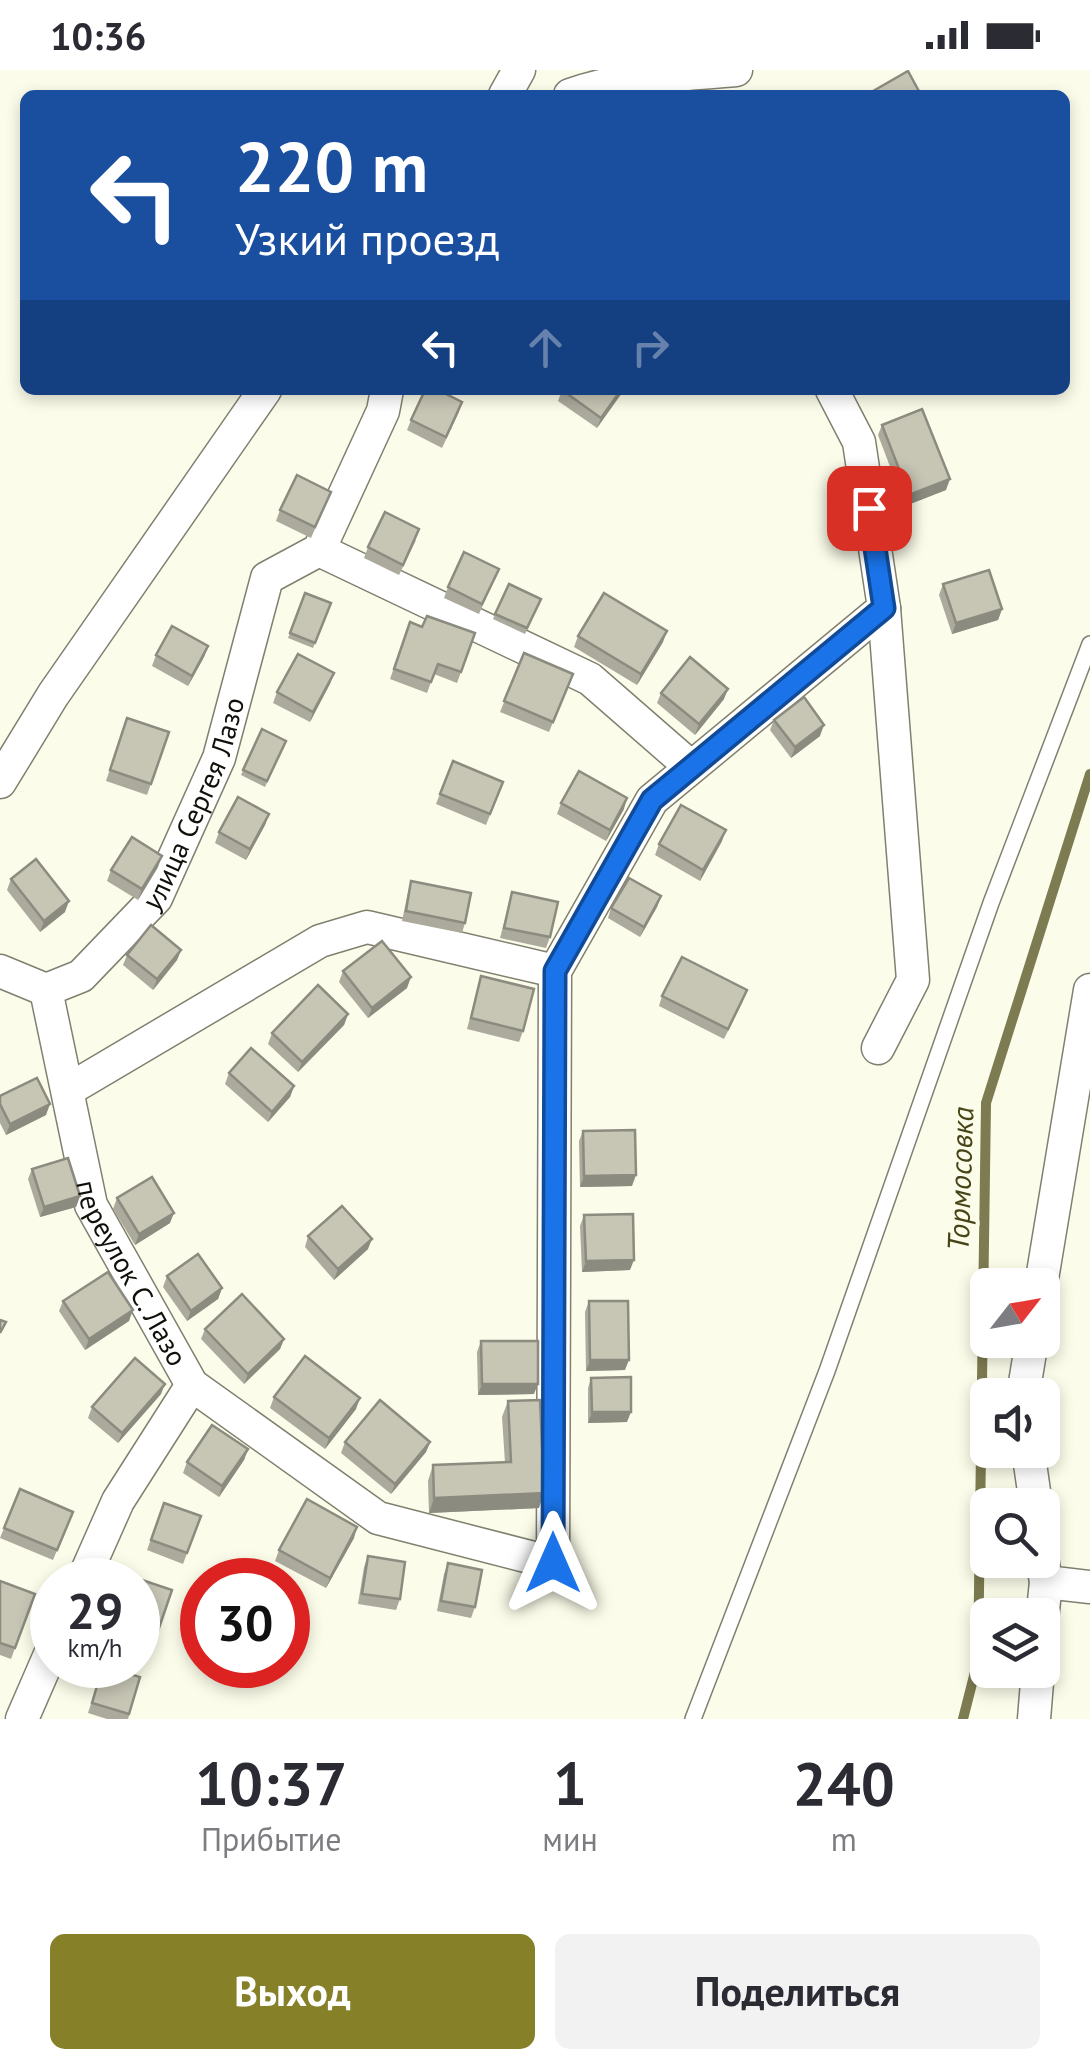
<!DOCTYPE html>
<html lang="ru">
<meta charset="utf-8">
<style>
body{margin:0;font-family:"PT Sans",sans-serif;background:#f2f2f3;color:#2b2b33;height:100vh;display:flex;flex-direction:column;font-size:38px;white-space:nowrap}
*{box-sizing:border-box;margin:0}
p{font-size:32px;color:#7c7c81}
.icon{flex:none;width:55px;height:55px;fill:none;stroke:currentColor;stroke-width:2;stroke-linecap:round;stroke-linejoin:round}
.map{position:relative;height:1649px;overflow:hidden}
.details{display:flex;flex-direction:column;background:#fff;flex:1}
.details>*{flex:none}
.banner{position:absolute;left:20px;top:20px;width:1050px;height:305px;border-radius:15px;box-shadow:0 5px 15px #0003;background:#1a4fa0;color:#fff;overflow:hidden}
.needle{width:65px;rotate:59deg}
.tools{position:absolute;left:970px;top:1198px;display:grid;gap:20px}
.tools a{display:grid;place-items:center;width:90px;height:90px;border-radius:15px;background:#fff;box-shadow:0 5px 15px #0003;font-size:50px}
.speed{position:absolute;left:30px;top:1488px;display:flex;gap:20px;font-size:50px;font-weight:700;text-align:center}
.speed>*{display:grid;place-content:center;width:130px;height:130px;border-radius:50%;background:#fff;box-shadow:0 5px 15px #0003;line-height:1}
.speed small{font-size:25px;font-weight:400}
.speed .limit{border:15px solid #d22;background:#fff;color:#111}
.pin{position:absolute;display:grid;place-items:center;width:85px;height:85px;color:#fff;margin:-42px;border-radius:20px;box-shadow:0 5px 15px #0006}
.me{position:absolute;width:110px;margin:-55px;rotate:0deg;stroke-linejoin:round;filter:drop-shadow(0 0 8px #0008)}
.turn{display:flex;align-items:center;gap:35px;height:210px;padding:0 50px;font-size:45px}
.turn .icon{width:130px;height:130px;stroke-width:2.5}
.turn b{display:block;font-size:70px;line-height:85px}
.lanes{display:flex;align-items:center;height:95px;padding:0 50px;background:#0003;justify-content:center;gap:50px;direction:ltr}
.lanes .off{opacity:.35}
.eta{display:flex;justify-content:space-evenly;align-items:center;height:170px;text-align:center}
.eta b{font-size:60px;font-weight:700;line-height:70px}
.action{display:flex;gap:20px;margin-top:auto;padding:20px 50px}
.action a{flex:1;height:115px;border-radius:15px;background:#868028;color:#fff;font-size:40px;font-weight:700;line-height:115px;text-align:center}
.action a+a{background:#f2f2f3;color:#2b2b33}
.status{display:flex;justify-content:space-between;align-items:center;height:70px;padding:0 50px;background:#fff;direction:ltr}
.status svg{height:28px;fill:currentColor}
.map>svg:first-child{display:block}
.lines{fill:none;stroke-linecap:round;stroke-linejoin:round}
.stream{stroke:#7d7b51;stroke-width:10}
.service-casing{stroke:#818070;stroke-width:18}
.minor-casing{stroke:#818070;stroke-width:35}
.service{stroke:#fff;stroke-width:15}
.minor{stroke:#fff;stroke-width:32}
.wall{fill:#abaa9c}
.shaded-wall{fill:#8b8b7f}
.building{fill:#c7c6b5;stroke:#8b8b7f;stroke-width:2.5}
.route-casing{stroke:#114b97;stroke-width:25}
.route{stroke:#1a73e8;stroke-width:18}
.labels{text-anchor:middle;stroke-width:8;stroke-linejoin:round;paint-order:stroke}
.street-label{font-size:28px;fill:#10100a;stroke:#fcfcea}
.water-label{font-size:30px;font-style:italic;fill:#474418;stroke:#fcfcea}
</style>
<div class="status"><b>10:36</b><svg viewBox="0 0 49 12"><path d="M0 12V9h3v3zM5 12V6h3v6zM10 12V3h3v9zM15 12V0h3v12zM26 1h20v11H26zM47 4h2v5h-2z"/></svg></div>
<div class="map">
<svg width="1090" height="1649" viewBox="0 0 1090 1649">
<rect width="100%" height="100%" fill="#fcfcea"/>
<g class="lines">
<path class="stream" d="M963 1649 978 1590 986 1033 1090 704"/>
<defs>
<path id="service" d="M693 1649 827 1301 991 833 1090 574"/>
<g id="minor">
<path d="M505 25 519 0"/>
<path d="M570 25C624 6 680 5 736 0"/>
<path d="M319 480 590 609 691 697"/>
<path d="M0 712 53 625 265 320"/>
<path id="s1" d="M0 901 46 920 81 906 156 828 219 688 267 508 319 480 383 341 387 320"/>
<path id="s2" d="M46 920 91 1135 192 1315 378 1448 553 1493 555 901 652 730 884 538 859 372 832 320"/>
<path d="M878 978 913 910 884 538"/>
<path d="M68 1020 320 871 367 857 555 901"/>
<path d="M1041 1215 1090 920"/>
<path d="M1023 1325 1032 1270"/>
<path d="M1028 1380 1036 1435"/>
<path d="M1042 1488 1046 1512 1042 1550"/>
<path d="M83 1510 118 1431 192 1315"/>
<path d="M1046 1512 1090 1517"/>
<path d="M22 1649 52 1580"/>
<path d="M1034 1649 1038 1600"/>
</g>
</defs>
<use href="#service" class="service-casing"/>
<use href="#minor" class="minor-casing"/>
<use href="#service" class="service"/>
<use href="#minor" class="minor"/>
</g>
<g class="wall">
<path d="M562 320H623L597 358 558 331Z"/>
<path d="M459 342 442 378 407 360 411 350Z"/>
<path d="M882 355 946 420 905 436 878 365Z"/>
<path d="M331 422 311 468 276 451 280 440Z"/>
<path d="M416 470 399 505 364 488 368 477Z"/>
<path d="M499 499 479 544 444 528 448 517Z"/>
<path d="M509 514 541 529 525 564 493 549Z"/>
<path d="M943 514 1002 539 998 550 952 564 939 525Z"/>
<path d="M331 533 313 578 288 568 290 563Z"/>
<path d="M410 552 422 557 475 563 457 613 434 604 427 623 390 609Z"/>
<path d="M578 566 663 572 637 615 574 577Z"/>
<path d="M208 576 204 587 188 616 152 596 156 585Z"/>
<path d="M524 583 573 604 549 662 500 642Z"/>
<path d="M334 603 310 652 273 633 277 622Z"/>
<path d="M661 623 724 629 695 665 657 633Z"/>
<path d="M127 648 169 662 147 725 106 711Z"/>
<path d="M774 650 820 666 791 688 770 660Z"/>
<path d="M262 659 286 671 265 717 241 705Z"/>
<path d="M453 691 503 712 486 755 436 734Z"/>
<path d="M561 733 624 739 606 771 557 744Z"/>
<path d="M269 744 265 755 246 790 215 773 219 762Z"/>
<path d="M722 771 700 811 655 785 659 774Z"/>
<path d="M158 797 138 830 107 811 111 800Z"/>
<path d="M11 809 65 842 40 862 7 820Z"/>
<path d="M411 811 465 853 462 863 402 851 408 822Z"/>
<path d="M512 822 550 867 546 878 500 868Z"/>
<path d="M661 826 657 837 640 867 608 848 611 838Z"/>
<path d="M181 880 177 890 153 920 123 895 127 885Z"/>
<path d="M343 901 407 918 368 948 339 912Z"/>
<path d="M481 906 523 961 519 972 467 959Z"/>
<path d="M662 926 743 931 724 969 659 936Z"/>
<path d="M348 944 344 955 298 1002 268 974 272 963Z"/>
<path d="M229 1003 294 1016 290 1027 268 1052 225 1014Z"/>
<path d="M0 1026 46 1045 6 1065 0 1053Z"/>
<path d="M583 1061 632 1116 580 1117 579 1071Z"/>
<path d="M32 1099 80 1126 76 1137 40 1147 28 1109Z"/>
<path d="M117 1128 170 1153 135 1175 113 1139Z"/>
<path d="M584 1145 630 1200 582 1202 580 1156Z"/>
<path d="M308 1166 368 1179 334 1210 305 1177Z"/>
<path d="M167 1206 222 1218 218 1229 187 1251 163 1217Z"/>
<path d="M63 1231 129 1251 85 1280 59 1241Z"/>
<path d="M589 1231 625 1300 586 1301 585 1242Z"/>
<path d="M205 1259 284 1269 280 1279 244 1314 201 1269Z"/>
<path d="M481 1271 534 1324 478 1325 477 1282Z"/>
<path d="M591 1308 627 1352 588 1353V1318Z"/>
<path d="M161 1324 118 1373 88 1348 92 1337Z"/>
<path d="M274 1327 356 1339 325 1379 270 1338Z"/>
<path d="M508 1331 539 1438 429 1443 428 1411 433 1395 505 1393 502 1347Z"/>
<path d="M345 1372H430L426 1382 391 1424 341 1383Z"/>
<path d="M248 1379 244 1390 219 1427 183 1403 187 1392Z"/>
<path d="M20 1419 73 1442 53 1490 0 1468Z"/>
<path d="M164 1433 201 1446 183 1494 147 1480Z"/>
<path d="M354 1468 326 1518 275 1491 279 1480Z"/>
<path d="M368 1486 400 1529 396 1540 358 1534 364 1497Z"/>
<path d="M448 1493 475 1537 471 1548 437 1541 444 1504Z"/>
<path d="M138 1510 172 1520 154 1575 138 1569Z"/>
<path d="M0 1511 35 1524 11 1589 0 1585Z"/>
<path d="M103 1596 140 1607 128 1649H107L88 1643Z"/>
</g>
<g class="shaded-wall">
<path d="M621 320H623L622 323 597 358 601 348Z"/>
<path d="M950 409 946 420 905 436 909 425Z"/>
<path d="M1002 539 998 550 952 564 956 553Z"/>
<path d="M667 561 663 572 637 615 641 604Z"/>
<path d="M208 576 204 587 188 616 192 606Z"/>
<path d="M334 603 330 614 310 652 313 642Z"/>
<path d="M728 619 724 629 695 665 699 654Z"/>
<path d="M824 655 820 666 791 688 795 677Z"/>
<path d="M627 728 624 739 606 771 610 760Z"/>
<path d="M269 744 265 755 246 790 250 779Z"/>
<path d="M726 760 722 771 700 811 703 800Z"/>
<path d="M162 786 158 797 138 830 142 819Z"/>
<path d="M661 826 657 837 640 867 644 857Z"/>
<path d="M69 831 65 842 40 862 44 851Z"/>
<path d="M181 880 177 890 153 920 157 909Z"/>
<path d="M411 907 407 918 368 948 372 938Z"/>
<path d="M348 944 344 955 298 1002 302 992Z"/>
<path d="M294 1016 290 1027 268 1052 272 1042Z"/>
<path d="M50 1034 46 1045 6 1065 10 1054Z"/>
<path d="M636 1105 632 1116 580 1117 584 1106Z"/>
<path d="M80 1126 76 1137 40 1147 44 1137Z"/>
<path d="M174 1143 170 1153 135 1175 139 1164Z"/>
<path d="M372 1169 368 1179 334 1210 338 1199Z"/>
<path d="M634 1190 630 1200 582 1202 586 1191Z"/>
<path d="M222 1218 218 1229 187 1251 191 1241Z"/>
<path d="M133 1240 129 1251 85 1280 89 1269Z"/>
<path d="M284 1269 280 1279 244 1314 248 1304Z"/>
<path d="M590 1290H629L625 1300 586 1301Z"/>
<path d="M165 1314 161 1324 118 1373 122 1363Z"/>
<path d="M482 1314H538L534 1324 478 1325Z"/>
<path d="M360 1328 356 1339 325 1379 329 1368Z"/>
<path d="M592 1342H631L627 1352 588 1353Z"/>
<path d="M430 1372 426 1382 391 1424 395 1414Z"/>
<path d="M248 1379 244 1390 219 1427 222 1416Z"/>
<path d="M544 1423 539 1438 429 1443 434 1428Z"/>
<path d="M357 1457 354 1468 326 1518 330 1508Z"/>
</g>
<g class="building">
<path d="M908 1 921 25H869L868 24Z"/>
<path d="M425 320H438L462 332 446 367 411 350Z"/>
<path d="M562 320H621L601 348Z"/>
<path d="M922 339 950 409 909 425 882 355Z"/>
<path d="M297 405 331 422 315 457 280 440Z"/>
<path d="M385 442 419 459 403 495 368 477Z"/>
<path d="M464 482 499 499 482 534 448 517Z"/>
<path d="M989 500 1002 539 956 553 943 514Z"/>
<path d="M509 514 541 529 527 558 495 544Z"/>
<path d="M305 523 331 533 315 573 290 563Z"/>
<path d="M604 523 667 561 641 604 578 566Z"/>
<path d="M427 546 475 563 461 602 438 594 431 612 394 599 410 552 422 557Z"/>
<path d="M172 556 208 576 192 606 156 585Z"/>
<path d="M524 583 573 604 553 652 504 631Z"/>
<path d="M298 584 334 603 313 642 277 622Z"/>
<path d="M690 587 728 619 699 654 661 623Z"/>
<path d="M804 627 824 655 795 677 774 650Z"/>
<path d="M127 648 169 662 151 714 110 700Z"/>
<path d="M262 659 286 671 267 711 243 700Z"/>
<path d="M453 691 503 712 490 744 440 724Z"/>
<path d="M579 701 627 728 610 760 561 733Z"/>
<path d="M238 727 269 744 250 779 219 762Z"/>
<path d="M681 735 726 760 703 800 659 774Z"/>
<path d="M132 767 162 786 142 819 111 800Z"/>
<path d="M36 789 69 831 44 851 11 809Z"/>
<path d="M629 808 661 826 644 857 611 838Z"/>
<path d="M411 811 471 823 465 853 406 841Z"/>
<path d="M512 822 558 832 550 867 504 858Z"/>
<path d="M151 855 181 880 157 909 127 885Z"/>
<path d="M382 871 411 907 372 938 343 901Z"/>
<path d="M682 887 747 920 728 959 662 926Z"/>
<path d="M481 906 534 919 523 961 471 948Z"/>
<path d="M318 915 348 944 302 992 272 963Z"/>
<path d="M251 978 294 1016 272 1042 229 1003Z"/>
<path d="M37 1008 50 1034 10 1054 0 1034V1026Z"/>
<path d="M635 1060 636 1105 584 1106 583 1061Z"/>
<path d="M68 1088 80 1126 44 1137 32 1099Z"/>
<path d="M152 1107 174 1143 139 1164 117 1128Z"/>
<path d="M342 1136 372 1169 338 1199 308 1166Z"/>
<path d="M633 1144 634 1190 586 1191 584 1145Z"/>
<path d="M198 1184 222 1218 191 1241 167 1206Z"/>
<path d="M108 1202 133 1240 89 1269 63 1231Z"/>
<path d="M242 1224 284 1269 248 1304 205 1259Z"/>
<path d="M589 1231H628L629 1290H590Z"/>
<path d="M0 1250 6 1252 0 1263Z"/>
<path d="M481 1271H538V1314H482Z"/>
<path d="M305 1286 360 1328 329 1368 274 1327Z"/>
<path d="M135 1288 165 1314 122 1363 92 1337Z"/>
<path d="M631 1307V1342H592L591 1308Z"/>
<path d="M380 1330 430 1372 395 1414 345 1372Z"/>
<path d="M540 1330 544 1423 434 1428 433 1395 511 1392 508 1331Z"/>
<path d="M212 1355 248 1379 222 1416 187 1392Z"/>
<path d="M20 1419 73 1442 57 1480 4 1458Z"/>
<path d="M307 1429 357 1457 330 1508 279 1480Z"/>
<path d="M164 1433 201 1446 187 1483 151 1470Z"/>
<path d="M368 1486 405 1492 400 1529 362 1524Z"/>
<path d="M448 1493 482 1500 475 1537 441 1531Z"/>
<path d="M136 1508 172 1520 157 1564 138 1557V1510H136Z"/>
<path d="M0 1511 35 1524 15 1578 0 1573Z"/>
<path d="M103 1596 140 1607 129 1644 92 1633Z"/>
</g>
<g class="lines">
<defs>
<path id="route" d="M553 1493 555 901 652 730 884 538 869 438"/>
</defs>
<use href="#route" class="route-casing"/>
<use href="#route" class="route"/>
</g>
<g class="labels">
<g class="street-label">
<text dy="10" stroke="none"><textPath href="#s1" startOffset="298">улица Сергея Лазо</textPath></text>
<text dy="10" stroke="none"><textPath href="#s2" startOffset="298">переулок С. Лазо</textPath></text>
</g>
<g class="water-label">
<text transform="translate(961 1109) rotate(-88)" y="10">Тормосовка</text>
</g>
</g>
</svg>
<div class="tools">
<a><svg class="needle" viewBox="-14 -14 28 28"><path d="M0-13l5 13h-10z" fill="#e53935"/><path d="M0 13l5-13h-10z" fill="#7c7c81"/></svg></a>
<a><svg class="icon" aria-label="sound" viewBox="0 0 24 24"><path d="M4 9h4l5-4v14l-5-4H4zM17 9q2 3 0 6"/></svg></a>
<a><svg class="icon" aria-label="search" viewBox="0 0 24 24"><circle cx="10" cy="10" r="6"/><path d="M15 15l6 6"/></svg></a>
<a><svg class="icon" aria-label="layers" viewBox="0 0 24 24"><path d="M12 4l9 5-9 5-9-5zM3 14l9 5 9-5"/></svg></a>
</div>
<div class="speed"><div>29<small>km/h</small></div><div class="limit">30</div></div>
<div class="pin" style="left:869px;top:438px;background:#d93025"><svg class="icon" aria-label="arrive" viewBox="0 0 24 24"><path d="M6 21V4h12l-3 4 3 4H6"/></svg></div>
<svg class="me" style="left:553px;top:1493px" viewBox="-20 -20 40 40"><path d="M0-17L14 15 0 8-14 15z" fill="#1a73e8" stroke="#fff" stroke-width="4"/></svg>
<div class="banner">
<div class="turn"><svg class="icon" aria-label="left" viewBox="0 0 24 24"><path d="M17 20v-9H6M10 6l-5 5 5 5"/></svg><div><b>220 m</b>Узкий проезд</div></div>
<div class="lanes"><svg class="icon" aria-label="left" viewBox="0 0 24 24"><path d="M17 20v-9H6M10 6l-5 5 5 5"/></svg><svg class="icon off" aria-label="ahead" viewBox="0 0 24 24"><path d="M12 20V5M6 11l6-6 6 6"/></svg><svg class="icon off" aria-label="right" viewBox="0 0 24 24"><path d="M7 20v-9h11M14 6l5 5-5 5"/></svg></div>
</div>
</div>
<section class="details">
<div class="eta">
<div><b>10:37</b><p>Прибытие</p></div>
<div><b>1</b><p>мин</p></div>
<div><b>240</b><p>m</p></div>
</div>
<div class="action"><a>Выход</a><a>Поделиться</a></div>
</section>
